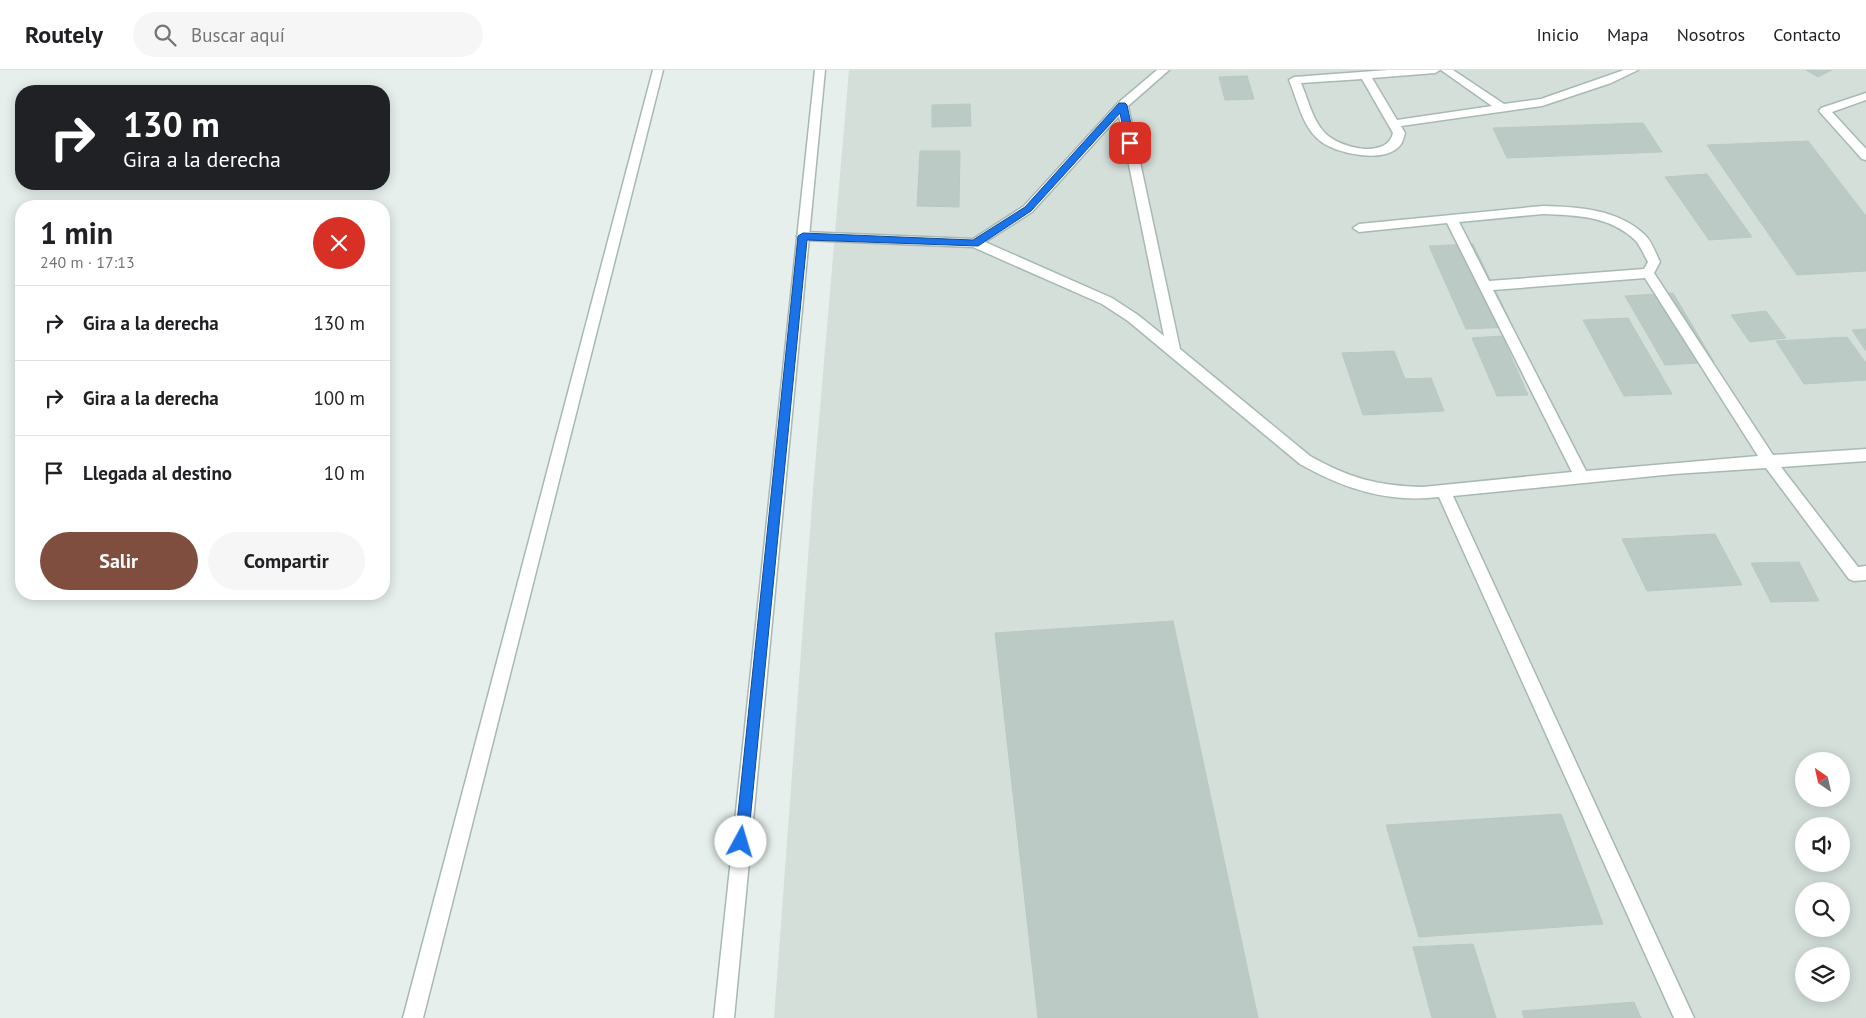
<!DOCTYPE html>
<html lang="es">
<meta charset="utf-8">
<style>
body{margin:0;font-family:"PT Sans",sans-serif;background:#f6f6f6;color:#202124;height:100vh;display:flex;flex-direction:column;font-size:19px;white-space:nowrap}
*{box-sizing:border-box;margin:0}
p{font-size:16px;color:#757577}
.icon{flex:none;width:28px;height:28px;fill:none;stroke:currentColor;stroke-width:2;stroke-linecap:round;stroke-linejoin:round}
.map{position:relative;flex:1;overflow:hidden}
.details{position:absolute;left:15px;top:130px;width:375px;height:400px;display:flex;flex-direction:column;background:#fff;border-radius:20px;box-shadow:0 2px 12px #0003}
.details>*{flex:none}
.hud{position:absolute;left:15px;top:15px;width:375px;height:105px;border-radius:20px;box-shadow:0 2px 12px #0003;background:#202124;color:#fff;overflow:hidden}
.needle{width:32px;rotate:326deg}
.fabs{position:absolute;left:1795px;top:682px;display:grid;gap:10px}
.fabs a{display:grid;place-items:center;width:55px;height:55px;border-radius:50%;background:#fff;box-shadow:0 2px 12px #0003;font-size:25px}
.pin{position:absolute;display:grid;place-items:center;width:42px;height:42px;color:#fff;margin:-21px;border-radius:10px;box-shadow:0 2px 8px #0006}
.me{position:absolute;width:55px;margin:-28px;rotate:6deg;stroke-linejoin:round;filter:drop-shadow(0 0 4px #0008)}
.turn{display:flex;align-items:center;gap:18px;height:105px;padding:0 25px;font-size:22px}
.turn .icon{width:65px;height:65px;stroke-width:2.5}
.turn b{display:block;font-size:35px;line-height:42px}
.round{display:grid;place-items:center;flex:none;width:52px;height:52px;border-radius:26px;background:#f6f6f6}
.head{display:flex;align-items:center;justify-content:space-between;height:85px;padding:0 25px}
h1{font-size:30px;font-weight:700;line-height:38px}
.cta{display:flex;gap:10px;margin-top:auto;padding:10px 25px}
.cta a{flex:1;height:58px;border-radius:30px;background:#7f4e3f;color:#fff;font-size:20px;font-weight:700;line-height:58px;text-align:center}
.cta a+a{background:#f6f6f6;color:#202124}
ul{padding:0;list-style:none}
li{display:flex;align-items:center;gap:15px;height:75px;padding:0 25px;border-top:1px solid #e0e0e0}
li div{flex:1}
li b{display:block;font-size:19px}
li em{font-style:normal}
header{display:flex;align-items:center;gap:30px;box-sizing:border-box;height:70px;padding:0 25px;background:#fff;border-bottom:1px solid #e0e0e0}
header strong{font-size:24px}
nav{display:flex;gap:28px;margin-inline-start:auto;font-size:18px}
.search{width:350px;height:45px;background:#f6f6f6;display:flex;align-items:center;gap:12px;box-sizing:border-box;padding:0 18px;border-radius:28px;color:#757577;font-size:19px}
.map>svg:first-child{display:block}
.built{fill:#d4dfda;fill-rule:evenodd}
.building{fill:#bbcac4;stroke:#b8c9c2}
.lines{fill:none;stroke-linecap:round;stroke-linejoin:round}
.lane-casing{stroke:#a8b8b2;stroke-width:3}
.street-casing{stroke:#a8b8b2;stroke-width:3}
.lane{fill:#fff;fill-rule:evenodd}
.street{fill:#fff;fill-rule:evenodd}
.route{fill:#1a73e8;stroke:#114b97}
</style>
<header>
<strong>Routely</strong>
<div class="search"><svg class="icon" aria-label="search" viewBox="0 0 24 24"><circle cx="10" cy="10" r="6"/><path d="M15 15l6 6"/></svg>Buscar aquí</div>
<nav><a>Inicio</a><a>Mapa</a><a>Nosotros</a><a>Contacto</a></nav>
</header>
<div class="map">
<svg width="1866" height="948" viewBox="0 0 1866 948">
<rect width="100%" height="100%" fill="#e6efeb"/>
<path class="built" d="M849 0H1866V948H774L813 420ZM1804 691H1841V729H1804ZM1804 756H1841V794H1804ZM1804 821H1841V859H1804ZM1804 886H1841V924H1804Z"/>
<g class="building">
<path d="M1806 0H1832L1818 7Z"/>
<path d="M1247 6 1254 29 1225 30 1219 7Z"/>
<path d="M970 34 971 56 932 57V35Z"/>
<path d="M1643 53 1662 82 1507 88 1493 58Z"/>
<path d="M1808 71 1866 146V201L1797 205 1707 75Z"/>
<path d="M920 81H960L959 137 917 136Z"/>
<path d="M1707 104 1752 167 1709 170 1665 107Z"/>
<path d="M1473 174 1513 257 1466 259 1429 176Z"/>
<path d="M1673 223 1714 292 1665 295 1625 226Z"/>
<path d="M1766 241 1786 268 1750 272 1731 245Z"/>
<path d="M1628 248 1672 324 1624 326 1583 250Z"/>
<path d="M1866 259V281L1852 260Z"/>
<path d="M1502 266 1528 325 1497 326 1472 268Z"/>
<path d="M1847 267 1866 293V310L1804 314 1776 271Z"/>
<path d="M1394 281 1405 309 1431 308 1444 341 1363 345 1342 283Z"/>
<path d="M1715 464 1742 515 1647 521 1622 469Z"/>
<path d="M1799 492 1819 531 1771 532 1751 493Z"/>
<path d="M1173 551 1258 948H1038L995 563Z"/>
<path d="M1561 744 1603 854 1419 867 1386 755Z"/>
<path d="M1473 874 1496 948H1432L1413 877Z"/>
<path d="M1634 932 1641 948H1524L1522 941Z"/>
</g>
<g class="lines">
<defs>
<g id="lane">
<path d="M653 0H663L423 948H403Z"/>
<path d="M1157 0H1169L1128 36 1180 279 1310 386C1349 408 1378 416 1423 417L1572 402 1447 153 1359 162 1353 158 1359 154 1543 136C1579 137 1618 139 1645 165 1652 172 1656 184 1660 192L1654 203 1773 385 1866 379V391L1781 397 1858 497 1866 496V510L1854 511 1849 509 1766 398 1674 404 1453 426 1694 948H1674L1439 427C1388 433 1344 419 1300 394L1128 251 1102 234 973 177 803 170 797 166 803 162 973 169 1024 136 1118 33ZM1119 46 1164 266 1138 245 1112 228 985 172 1032 142ZM1543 144C1576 145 1611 146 1636 171 1641 177 1644 185 1648 192L1644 199 1489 211 1459 152ZM1645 208 1758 386 1586 401 1493 220Z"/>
<path d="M1388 0H1440L1435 3 1372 8 1397 50 1492 36 1441 0H1453L1504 34 1541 29 1624 0H1638L1611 13 1542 36 1401 56 1405 63C1404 67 1403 71 1401 74 1388 95 1333 84 1318 69 1302 55 1297 29 1289 10L1294 7ZM1362 9 1393 63C1387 90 1338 78 1324 62 1312 49 1308 29 1301 13Z"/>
<path d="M1866 23V30L1832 42 1866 79V90L1862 89 1819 41 1821 38Z"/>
</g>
<path id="street" d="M815 0H825L734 948H714Z"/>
</defs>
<use href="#lane" class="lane-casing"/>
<use href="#street" class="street-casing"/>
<use href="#lane" class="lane"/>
<use href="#street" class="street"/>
</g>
<path class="route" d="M1119 33H1125L1127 35 1135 73 1133 75 1130 76 1126 73 1120 43 1031 141 978 176 807 170 748 772 746 777 741 779 737 777 735 772 798 166 803 163 973 170 1025 137Z"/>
</svg>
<div class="fabs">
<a><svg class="needle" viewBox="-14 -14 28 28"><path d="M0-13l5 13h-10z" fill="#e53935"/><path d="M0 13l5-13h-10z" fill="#757577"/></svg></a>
<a><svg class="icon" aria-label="sound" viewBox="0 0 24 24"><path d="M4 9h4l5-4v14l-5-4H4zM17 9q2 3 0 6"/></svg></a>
<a><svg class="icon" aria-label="search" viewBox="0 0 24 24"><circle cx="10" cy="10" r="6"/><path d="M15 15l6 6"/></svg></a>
<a><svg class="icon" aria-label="layers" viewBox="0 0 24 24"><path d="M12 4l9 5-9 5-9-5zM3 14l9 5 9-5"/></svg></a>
</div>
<div class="pin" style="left:1130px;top:73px;background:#d93025"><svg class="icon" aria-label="arrive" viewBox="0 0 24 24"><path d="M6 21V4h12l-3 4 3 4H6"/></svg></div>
<svg class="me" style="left:741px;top:772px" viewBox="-20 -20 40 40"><circle r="19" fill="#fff"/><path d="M0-13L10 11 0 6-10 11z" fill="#1a73e8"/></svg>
<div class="hud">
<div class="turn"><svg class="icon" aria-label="right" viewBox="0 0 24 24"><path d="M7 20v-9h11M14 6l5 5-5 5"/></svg><div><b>130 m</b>Gira a la derecha</div></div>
</div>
<section class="details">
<div class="head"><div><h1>1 min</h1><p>240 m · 17:13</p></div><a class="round" style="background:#d93025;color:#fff"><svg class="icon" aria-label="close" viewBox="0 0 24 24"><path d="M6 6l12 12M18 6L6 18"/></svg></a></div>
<ul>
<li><svg class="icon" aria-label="right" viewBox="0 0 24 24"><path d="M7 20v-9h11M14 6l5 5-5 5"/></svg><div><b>Gira a la derecha</b></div><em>130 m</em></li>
<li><svg class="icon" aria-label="right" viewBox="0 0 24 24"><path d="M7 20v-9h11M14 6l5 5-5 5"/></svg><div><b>Gira a la derecha</b></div><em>100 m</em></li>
<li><svg class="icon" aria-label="arrive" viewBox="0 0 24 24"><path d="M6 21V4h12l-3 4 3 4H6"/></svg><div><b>Llegada al destino</b></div><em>10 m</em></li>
</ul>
<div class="cta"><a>Salir</a><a>Compartir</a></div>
</section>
</div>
